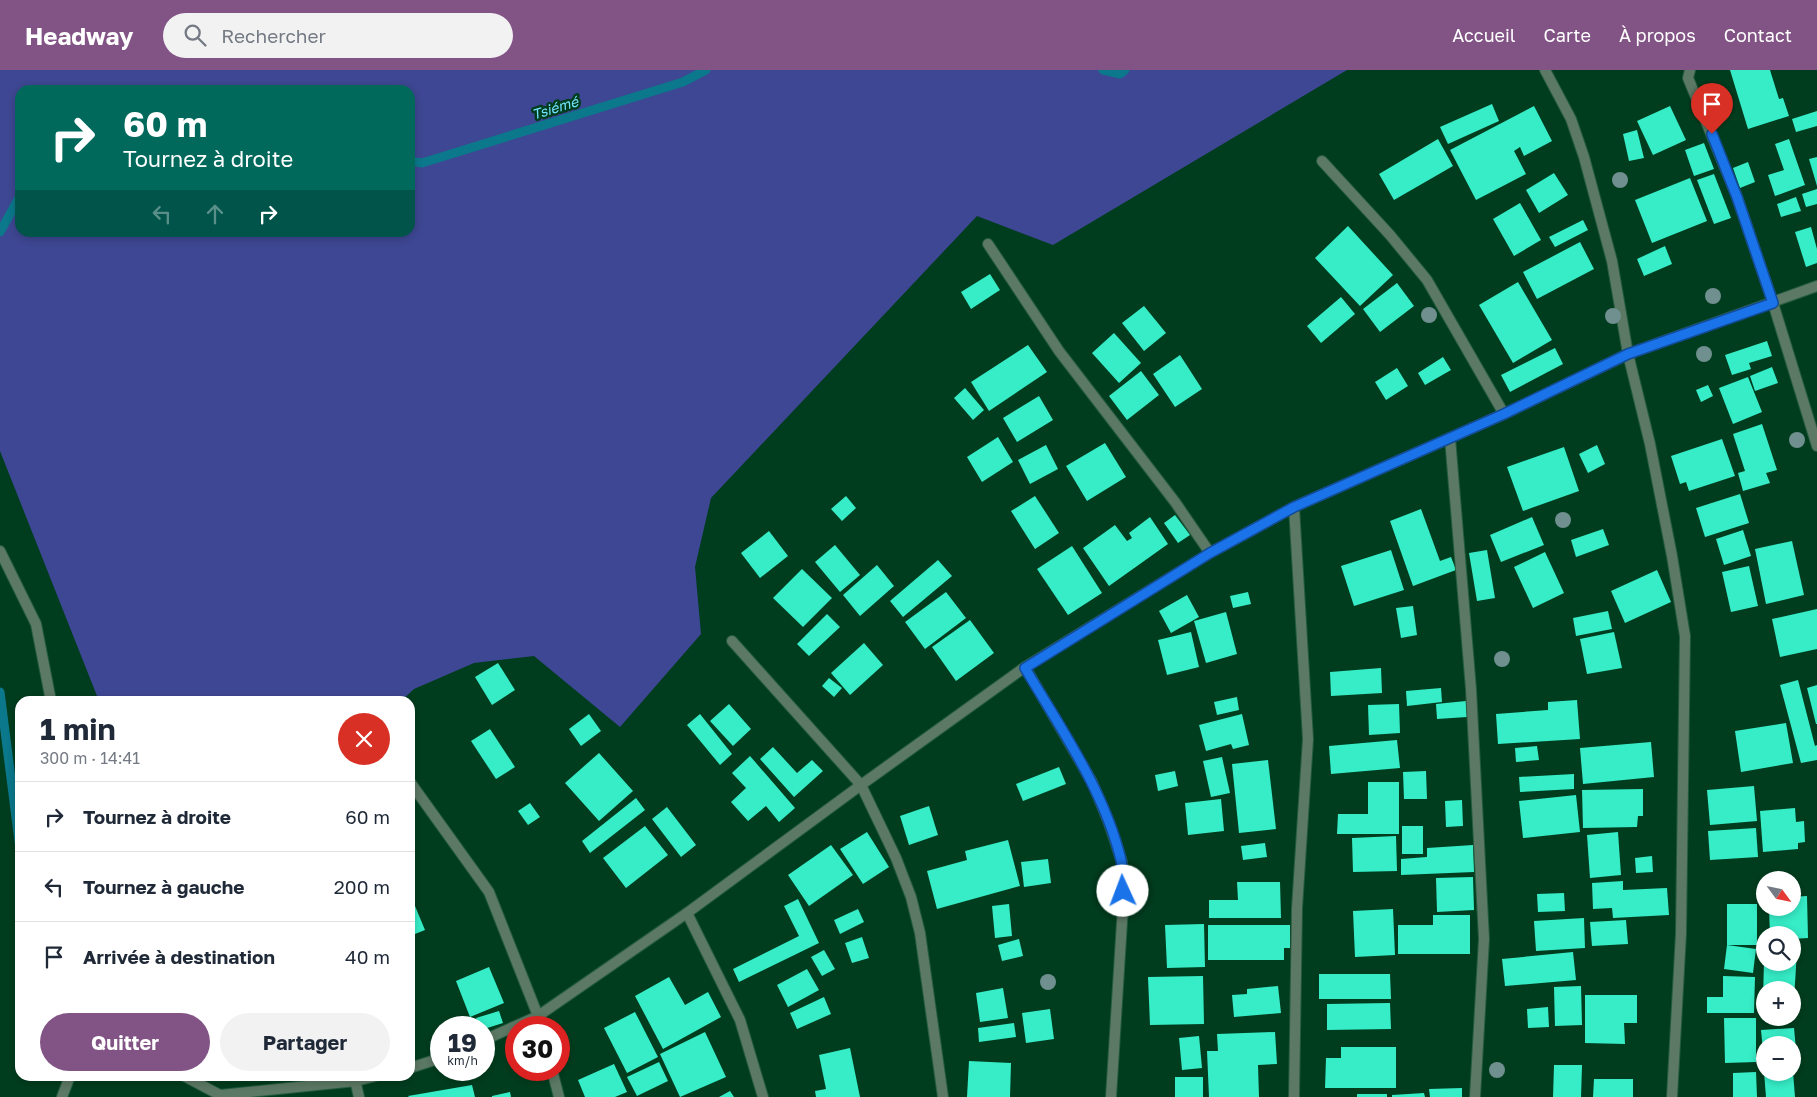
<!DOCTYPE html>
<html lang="fr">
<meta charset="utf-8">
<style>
body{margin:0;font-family:"Golos Text",sans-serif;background:#f2f2f3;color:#1f2937;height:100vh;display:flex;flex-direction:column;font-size:19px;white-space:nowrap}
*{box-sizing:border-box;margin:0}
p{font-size:16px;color:#747a83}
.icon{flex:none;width:28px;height:28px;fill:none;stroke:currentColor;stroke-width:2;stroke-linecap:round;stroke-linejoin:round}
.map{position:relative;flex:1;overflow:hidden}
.sheet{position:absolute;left:15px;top:626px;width:400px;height:385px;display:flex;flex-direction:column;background:#fff;border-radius:15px;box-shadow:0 2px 8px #0003}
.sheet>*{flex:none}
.guide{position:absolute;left:15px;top:15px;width:400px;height:152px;border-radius:15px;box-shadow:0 2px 8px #0003;background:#00695c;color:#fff;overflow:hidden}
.needle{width:32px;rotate:123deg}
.tools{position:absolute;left:1756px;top:801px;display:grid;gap:10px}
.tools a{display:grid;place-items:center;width:45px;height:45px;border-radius:50%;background:#fff;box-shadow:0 2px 8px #0003;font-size:25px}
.speed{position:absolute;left:430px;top:946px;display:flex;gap:10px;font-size:25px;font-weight:700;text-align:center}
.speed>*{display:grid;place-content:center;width:65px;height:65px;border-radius:50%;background:#fff;box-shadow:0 2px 8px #0003;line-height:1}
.speed small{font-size:12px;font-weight:400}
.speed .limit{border:8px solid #d22;background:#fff;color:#111}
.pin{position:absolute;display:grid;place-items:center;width:42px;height:42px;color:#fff;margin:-51px -21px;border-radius:50% 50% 50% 0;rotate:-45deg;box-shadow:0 0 5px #0007}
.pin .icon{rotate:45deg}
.me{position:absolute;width:55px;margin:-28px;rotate:358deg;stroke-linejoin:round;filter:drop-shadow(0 0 4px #0008)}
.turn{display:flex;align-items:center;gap:18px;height:105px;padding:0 25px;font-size:22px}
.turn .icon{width:65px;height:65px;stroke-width:2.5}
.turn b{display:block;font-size:35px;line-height:42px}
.lanes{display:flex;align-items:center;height:48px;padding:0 25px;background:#0003;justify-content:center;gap:25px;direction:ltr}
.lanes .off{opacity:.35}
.round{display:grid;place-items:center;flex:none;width:52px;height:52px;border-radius:26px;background:#f2f2f3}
.head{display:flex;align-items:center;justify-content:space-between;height:85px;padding:0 25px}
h1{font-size:30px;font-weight:700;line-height:38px}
.cta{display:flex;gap:10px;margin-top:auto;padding:10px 25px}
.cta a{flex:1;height:58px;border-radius:30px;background:#825385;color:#fff;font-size:20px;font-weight:700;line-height:58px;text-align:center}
.cta a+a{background:#f2f2f3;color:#1f2937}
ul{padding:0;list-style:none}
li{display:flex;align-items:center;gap:15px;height:70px;padding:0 25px;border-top:1px solid #e0e1e3}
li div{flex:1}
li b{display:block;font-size:19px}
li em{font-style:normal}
header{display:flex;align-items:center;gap:30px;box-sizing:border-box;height:70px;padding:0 25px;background:#825385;color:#fff}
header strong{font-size:24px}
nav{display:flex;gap:28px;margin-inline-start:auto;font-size:18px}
.search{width:350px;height:45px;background:#f2f2f3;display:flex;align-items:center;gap:12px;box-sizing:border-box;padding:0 18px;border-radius:28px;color:#747a83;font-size:19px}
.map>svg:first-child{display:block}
.green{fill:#3e4793;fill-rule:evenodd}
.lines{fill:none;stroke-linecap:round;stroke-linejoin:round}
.stream{stroke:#0b788b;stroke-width:9}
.building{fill:#36edc7}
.street-casing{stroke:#245c3e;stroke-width:12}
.street{stroke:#5c7965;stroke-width:10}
.tree{fill:#708f8f}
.route-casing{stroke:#114b97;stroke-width:12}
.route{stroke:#1a73e8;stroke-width:9}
.labels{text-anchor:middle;stroke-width:5;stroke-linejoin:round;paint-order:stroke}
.water-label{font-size:14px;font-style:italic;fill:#71e2fc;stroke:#003d1e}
</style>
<header>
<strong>Headway</strong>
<div class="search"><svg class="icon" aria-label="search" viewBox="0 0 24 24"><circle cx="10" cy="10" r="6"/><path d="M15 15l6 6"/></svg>Rechercher</div>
<nav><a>Accueil</a><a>Carte</a><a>À propos</a><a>Contact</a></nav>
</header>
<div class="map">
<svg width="1817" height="1027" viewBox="0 0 1817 1027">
<rect width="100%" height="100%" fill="#003d1e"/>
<path class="green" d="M0 0H1347L1053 175 977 146 711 428 695 497 701 564 620 657 534 586 474 593 414 619 401 631H99L0 381ZM20 20H410V162H20Z"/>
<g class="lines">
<g class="stream">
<path d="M1103 0 1120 4 1125 0"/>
<path d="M410 91 422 93 683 12 706 0"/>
<path d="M0 162 20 126"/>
<path d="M0 622 20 779"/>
</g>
</g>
<g class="building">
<path d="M1730 0H1770L1779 29 1783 28 1789 46 1748 59Z"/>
<path d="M1492 34 1499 51 1448 74 1440 57Z"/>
<path d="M1534 36 1552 71 1524 86 1520 77 1514 81 1526 104 1476 130 1450 80Z"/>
<path d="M1670 36 1686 70 1653 85 1637 51Z"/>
<path d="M1817 41V56L1796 62 1792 49Z"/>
<path d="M1637 60 1644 88 1629 91 1623 64Z"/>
<path d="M1438 69 1453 96 1394 130 1379 104Z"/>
<path d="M1789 69 1805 115 1775 126 1768 105 1784 100 1775 74Z"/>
<path d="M1704 73 1714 99 1694 106 1685 80Z"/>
<path d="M1817 87V116L1809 89Z"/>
<path d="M1748 92 1755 112 1740 118 1733 98Z"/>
<path d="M1554 103 1568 125 1539 143 1526 120Z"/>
<path d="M1714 104 1731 148 1714 154 1697 110Z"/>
<path d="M1690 108 1707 151 1652 173 1635 130Z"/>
<path d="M1817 119V134L1806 137 1802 124Z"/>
<path d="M1796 127 1801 141 1781 147 1777 134Z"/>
<path d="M1520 133 1541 170 1514 186 1493 149Z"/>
<path d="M1583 150 1588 160 1555 177 1549 167Z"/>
<path d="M1348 156 1393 205 1360 236 1315 188Z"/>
<path d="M1811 157 1817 179V193L1806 197 1795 162Z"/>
<path d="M1580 172 1594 199 1537 229 1523 202Z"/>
<path d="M1665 176 1672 194 1644 206 1637 189Z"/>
<path d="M990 204 1000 220 971 239 961 222Z"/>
<path d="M1518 212 1552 270 1513 293 1479 235Z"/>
<path d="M1397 213 1414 236 1380 262 1363 239Z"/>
<path d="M1341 227 1355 244 1321 273 1307 256Z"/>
<path d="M1144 236 1166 263 1144 281 1122 253Z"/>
<path d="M1114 263 1141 293 1119 313 1092 283Z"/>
<path d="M1767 271 1772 286 1749 293 1751 299 1732 305 1725 285Z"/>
<path d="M1028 275 1047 302 989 341 971 312Z"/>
<path d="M1555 278 1563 294 1510 322 1501 305Z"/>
<path d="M1180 285 1202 319 1175 337 1153 304Z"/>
<path d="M1443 287 1451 300 1425 315 1418 303Z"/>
<path d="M1772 297 1778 313 1755 321 1750 306Z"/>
<path d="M1397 298 1408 316 1386 330 1375 312Z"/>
<path d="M1141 301 1159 325 1127 350 1109 326Z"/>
<path d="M1748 307 1762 342 1733 354 1719 318Z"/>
<path d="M1708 315 1713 326 1701 332 1696 320Z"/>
<path d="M965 318 984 340 973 350 954 328Z"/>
<path d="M1039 326 1053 350 1017 372 1003 348Z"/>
<path d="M1762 354 1777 400 1766 403 1770 413 1743 421 1738 403 1745 401 1733 364Z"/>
<path d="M998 367 1013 392 982 412 967 387Z"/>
<path d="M1722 369 1735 406 1689 421 1686 412 1680 414 1671 386Z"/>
<path d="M1105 373 1126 407 1087 431 1066 396Z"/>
<path d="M1046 375 1058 399 1030 414 1018 390Z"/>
<path d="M1597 375 1605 394 1588 403 1579 384Z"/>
<path d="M1564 377 1579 421 1523 441 1507 397Z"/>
<path d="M1740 424 1749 453 1705 467 1696 438Z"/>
<path d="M846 426 856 438 842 451 831 439Z"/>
<path d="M1035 426 1059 463 1035 479 1011 441Z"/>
<path d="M1421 439 1440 491 1451 487 1456 500 1413 516 1390 451Z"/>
<path d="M1175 445 1190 465 1178 473 1164 453Z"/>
<path d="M1150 447 1168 474 1109 516 1083 478 1115 455 1127 471 1132 468 1129 463Z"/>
<path d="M1532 447 1544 475 1501 492 1490 465Z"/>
<path d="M1603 459 1609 475 1576 487 1571 470Z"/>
<path d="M1743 460 1751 486 1724 495 1716 469Z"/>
<path d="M769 461 788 486 760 508 741 483Z"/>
<path d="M1792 471 1804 525 1766 534 1755 479Z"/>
<path d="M835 475 860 505 840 522 815 492Z"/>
<path d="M1072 476 1102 523 1068 545 1037 499Z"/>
<path d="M1391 480 1404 520 1354 536 1341 496Z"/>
<path d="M1487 480 1495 528 1477 531 1469 483Z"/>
<path d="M1545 482 1564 523 1533 538 1514 497Z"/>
<path d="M938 490 952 506 903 547 890 531Z"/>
<path d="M877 495 894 516 860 546 843 525Z"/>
<path d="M1749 496 1758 536 1731 542 1722 502Z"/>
<path d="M802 499 832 528 803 557 773 528Z"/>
<path d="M1657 500 1671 532 1625 553 1611 521Z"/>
<path d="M946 522 966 548 925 579 905 552Z"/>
<path d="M1248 522 1251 534 1233 538 1230 526Z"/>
<path d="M1187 525 1199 547 1171 563 1159 541Z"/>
<path d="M1413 536 1417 565 1401 568 1396 538Z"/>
<path d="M1817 539V579L1780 587 1772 549Z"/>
<path d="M1608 541 1612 559 1576 566 1573 548Z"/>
<path d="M1226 542 1237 584 1206 593 1194 551Z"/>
<path d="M827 544 840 557 809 586 797 574Z"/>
<path d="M970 550 994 583 956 611 932 577Z"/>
<path d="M1191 562 1199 597 1167 605 1158 570Z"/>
<path d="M1614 562 1622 598 1587 604 1580 569Z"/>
<path d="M864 573 883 595 850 625 831 603Z"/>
<path d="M498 593 515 620 492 635 475 607Z"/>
<path d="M1381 598 1382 623 1331 626 1330 602Z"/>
<path d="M829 608 842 618 834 627 822 616Z"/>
<path d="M1798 610 1815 676 1817 675V690L1801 693 1780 615Z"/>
<path d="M1817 615V654H1816L1807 618Z"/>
<path d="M1441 618 1442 632 1407 636 1406 621Z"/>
<path d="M1237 627 1239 640 1217 645 1214 632Z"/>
<path d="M1577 630 1580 669 1498 674 1496 644 1548 640V632Z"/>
<path d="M1466 631 1467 647 1437 649 1436 634Z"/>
<path d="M729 634 751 659 733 676 710 651Z"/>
<path d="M1399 634 1400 663 1369 665 1368 635Z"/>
<path d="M589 644 601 661 581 676 569 659Z"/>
<path d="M700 644 732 684 720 695 687 655Z"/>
<path d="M1242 644 1249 675 1233 679 1231 674 1206 681 1199 655Z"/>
<path d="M1786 653 1793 693 1741 702 1735 661Z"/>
<path d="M490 659 515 697 496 709 471 671Z"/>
<path d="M1397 670 1400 698 1331 704 1329 676Z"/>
<path d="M1651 672 1654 707 1583 714 1580 678Z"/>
<path d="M1537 676 1539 690 1516 692 1515 678Z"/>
<path d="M773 677 797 703 812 690 823 701 794 727 760 689Z"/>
<path d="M599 683 633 721 599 751 565 713Z"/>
<path d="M750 686 795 738 779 752 766 736 748 751 731 732 746 718 732 703Z"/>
<path d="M1222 687 1230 723 1211 727 1203 691Z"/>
<path d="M1268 690 1276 759 1239 763 1232 694Z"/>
<path d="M1059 697 1066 714 1023 731 1016 714Z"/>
<path d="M1175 701 1178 716 1158 721 1155 705Z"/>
<path d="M1426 701 1427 729H1404L1403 702Z"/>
<path d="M1574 704V719L1520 722 1519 707Z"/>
<path d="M1368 712H1399V764H1337L1338 744H1368Z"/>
<path d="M1754 716 1757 751 1710 755 1707 720Z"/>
<path d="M1643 719V746H1638L1637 757 1583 758 1582 720Z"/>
<path d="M1576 725 1580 762 1523 768 1519 731Z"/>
<path d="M636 728 645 740 590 783 582 771Z"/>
<path d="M1221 729 1224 761 1188 765 1185 733Z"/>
<path d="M1462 730 1463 756 1446 757 1445 731Z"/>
<path d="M530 733 540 747 528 755 518 741Z"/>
<path d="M929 736 938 765 909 775 900 746Z"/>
<path d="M667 737 696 775 681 787 652 749Z"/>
<path d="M1795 738 1796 752 1804 751 1805 772 1798 773V779L1763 782 1760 741Z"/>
<path d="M645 756 668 785 626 818 603 788Z"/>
<rect x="1402" y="756" width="21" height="28"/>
<path d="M1756 758 1758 787 1710 790 1708 761Z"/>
<path d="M867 762 889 797 863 814 840 779Z"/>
<path d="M1618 762 1621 805 1590 808 1587 765Z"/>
<path d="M1396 766 1397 801 1353 802 1352 768Z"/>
<path d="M1008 770 1020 816 937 839 927 801 967 790 965 781Z"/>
<path d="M1265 773 1267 787 1243 790 1241 776Z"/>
<path d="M831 775 853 805 809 836 788 805Z"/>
<path d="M1473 775 1474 802 1401 805V789L1427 787V778Z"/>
<path d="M1652 786 1653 802 1636 803 1635 788Z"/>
<path d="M1048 789 1051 813 1024 817 1021 792Z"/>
<path d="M1473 807 1474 840 1437 842 1436 808Z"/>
<path d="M1623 811V820L1667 818 1669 845 1613 848 1612 838 1593 839 1592 813Z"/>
<path d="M1237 812H1280L1281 848H1209V830H1238Z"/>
<path d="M1564 823 1565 841 1538 842 1537 824Z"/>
<path d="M410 824 425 860 410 866Z"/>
<path d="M1807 826 1808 868 1792 869V865H1770L1769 838H1792V827Z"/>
<path d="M798 829 819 873 739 912 733 899 799 866 784 836Z"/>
<path d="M1009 834 1012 866 995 868 992 836Z"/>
<rect x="1727" y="834" width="30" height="41"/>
<path d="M858 839 864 852 840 864 834 850Z"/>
<path d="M1393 839 1395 885 1355 887 1353 841Z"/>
<path d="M1433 845H1470V884H1398V855H1433Z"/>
<path d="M1584 848 1585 878 1536 881 1534 851Z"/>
<path d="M1626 850 1628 874 1592 876 1590 852Z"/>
<path d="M1204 854 1205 897 1167 898 1165 855Z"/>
<path d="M1208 855H1290V878H1284V890H1208Z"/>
<path d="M862 867 869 888 852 893 845 873Z"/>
<path d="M1019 869 1023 886 1002 891 998 875Z"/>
<path d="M1727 875 1756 879 1753 903 1724 899Z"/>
<path d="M824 880 835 899 822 906 811 887Z"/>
<path d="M1792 880 1797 881 1794 929H1792V920H1765V928H1763L1764 892H1792Z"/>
<path d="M1573 882 1576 910 1505 916 1502 889Z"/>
<path d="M489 897 504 933 470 947 456 911Z"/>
<path d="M807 899 819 920 788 937 777 915Z"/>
<path d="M1319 904H1390L1391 929H1319Z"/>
<path d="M1203 906 1204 954 1150 955 1148 907Z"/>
<path d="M1723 906 1755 907 1754 943H1707V927H1723Z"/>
<path d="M669 907 685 935 708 922 721 947 663 979 635 926Z"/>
<path d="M1278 916 1281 943 1234 947 1232 925 1247 924V919Z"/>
<path d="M1581 916 1582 955 1555 956 1554 917Z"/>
<path d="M1003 918 1008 948 980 952 976 923Z"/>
<path d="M1585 925H1637V953H1624L1625 974 1585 973Z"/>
<path d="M824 927 831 944 797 959 790 943Z"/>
<path d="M1390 933 1391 959 1327 960V934Z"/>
<path d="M1548 937 1549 957 1528 958 1527 939Z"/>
<path d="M1050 939 1054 969 1026 973 1022 943Z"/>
<path d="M499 941 503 953 484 959V958H479L476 948Z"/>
<path d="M635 942 658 987 627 1003 604 958Z"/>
<path d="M1724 948H1756V992L1725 993Z"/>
<path d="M1014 953 1016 967 979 972 978 958Z"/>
<path d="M1794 958 1797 990H1792V975H1765V991H1764L1761 960Z"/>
<path d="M705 962 726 1007 680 1027 660 984Z"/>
<path d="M1275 962 1277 994 1258 995 1259 1027H1209L1207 981H1218L1217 964Z"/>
<path d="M1199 966 1202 998 1182 1000 1179 968Z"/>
<path d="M1341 977H1396V1018H1325L1326 988H1341Z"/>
<path d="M850 978 860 1027H816L815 1021 826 1019 819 985Z"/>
<path d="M969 991 1011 993 1010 1027H967Z"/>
<path d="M659 992 668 1011 637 1026 627 1007Z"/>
<path d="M614 994 627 1022 615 1027H585L578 1010Z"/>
<path d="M1554 995H1582L1581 1027H1553Z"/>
<path d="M1756 1002 1757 1027H1733V1003Z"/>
<path d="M1764 1002H1793L1795 1027H1766Z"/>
<rect x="1175" y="1007" width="28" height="20"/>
<path d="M1594 1009H1633V1027H1593Z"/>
<path d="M472 1015 475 1027H409L408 1026Z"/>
<path d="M1462 1018V1027H1430L1429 1019Z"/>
<path d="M730 1021 734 1027H719Z"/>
<path d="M510 1022 511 1027H492V1026Z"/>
<path d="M1424 1023 1425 1027H1392V1025Z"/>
<rect x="1357" y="1024" width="30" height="3"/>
</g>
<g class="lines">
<defs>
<g id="street">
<path d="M1545 0 1571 49 1584 87 1612 191 1628 284 1650 374 1672 486 1685 566 1681 863 1672 1027"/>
<path d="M1690 0 1688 8 1737 127 1773 233 1817 376"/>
<path d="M1322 91 1390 165 1427 210 1504 344"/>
<path d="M988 174 1059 281 1175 432 1210 483"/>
<path d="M1450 368 1471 619 1484 869 1475 1027"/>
<path d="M0 481 36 554 51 631"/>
<path d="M732 571 861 715 896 788 911 827 920 863 943 1027"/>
<path d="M1025 597 1092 712 1109 753 1122 792 1123 836 1111 1027"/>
<path d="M410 712 489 822 538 946 541 958"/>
<path d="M687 843 740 950 763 1027"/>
<path d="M484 970 538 946 687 843 861 715 1025 597 1210 483 1294 437 1504 344 1628 284 1817 216"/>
<path d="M410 998 441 988"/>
<path d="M552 1000 559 1027"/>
<path d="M184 1006 220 1025 356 1011 376 1006"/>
<path d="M354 1006 359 1027"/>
<path d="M62 1027 70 1006"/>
<path d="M1294 1027 1297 838 1308 669 1294 437"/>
</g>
</defs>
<use href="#street" class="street-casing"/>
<use href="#street" class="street"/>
</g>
<g class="tree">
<circle cx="1620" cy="110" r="8"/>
<circle cx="1713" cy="226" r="8"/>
<circle cx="1429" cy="245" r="8"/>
<circle cx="1613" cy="246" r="8"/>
<circle cx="1704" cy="284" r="8"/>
<circle cx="1797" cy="370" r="8"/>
<circle cx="1563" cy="450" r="8"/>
<circle cx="1502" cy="589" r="8"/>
<circle cx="1048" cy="912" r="8"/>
<circle cx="1497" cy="1000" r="8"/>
</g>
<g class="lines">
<defs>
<path id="route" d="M1123 821C1122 811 1123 800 1121 790 1104 720 1061 659 1025 598L1210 483 1294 437 1504 344 1628 284 1773 233 1737 127 1712 64"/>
</defs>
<use href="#route" class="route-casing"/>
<use href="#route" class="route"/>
</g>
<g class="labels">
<g class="water-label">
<text transform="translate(555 38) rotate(-17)" y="5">Tsiémé</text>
</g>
</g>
</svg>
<div class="tools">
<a><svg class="needle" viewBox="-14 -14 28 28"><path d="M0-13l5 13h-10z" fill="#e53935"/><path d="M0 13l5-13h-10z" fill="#747a83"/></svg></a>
<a><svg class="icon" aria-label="search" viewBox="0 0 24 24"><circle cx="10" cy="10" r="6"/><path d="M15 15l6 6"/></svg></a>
<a>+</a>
<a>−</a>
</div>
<div class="speed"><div>19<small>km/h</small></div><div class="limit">30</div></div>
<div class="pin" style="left:1712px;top:64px;background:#d93025"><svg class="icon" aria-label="arrive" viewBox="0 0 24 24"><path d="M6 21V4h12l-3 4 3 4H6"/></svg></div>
<svg class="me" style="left:1123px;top:821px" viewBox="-20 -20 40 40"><circle r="19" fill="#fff"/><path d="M0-13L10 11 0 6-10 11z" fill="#1a73e8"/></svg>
<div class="guide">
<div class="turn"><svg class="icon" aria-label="right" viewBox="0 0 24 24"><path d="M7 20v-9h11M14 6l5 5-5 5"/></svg><div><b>60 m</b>Tournez à droite</div></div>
<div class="lanes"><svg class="icon off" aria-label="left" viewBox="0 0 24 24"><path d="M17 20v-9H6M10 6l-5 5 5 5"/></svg><svg class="icon off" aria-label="ahead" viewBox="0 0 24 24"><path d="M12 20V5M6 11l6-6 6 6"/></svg><svg class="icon" aria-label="right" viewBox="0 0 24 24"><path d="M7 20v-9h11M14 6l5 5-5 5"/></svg></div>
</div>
<section class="sheet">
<div class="head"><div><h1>1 min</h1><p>300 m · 14:41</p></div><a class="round" style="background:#d93025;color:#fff"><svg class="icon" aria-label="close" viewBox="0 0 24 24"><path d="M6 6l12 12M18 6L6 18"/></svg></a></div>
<ul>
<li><svg class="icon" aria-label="right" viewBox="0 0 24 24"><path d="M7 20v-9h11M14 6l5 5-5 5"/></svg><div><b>Tournez à droite</b></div><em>60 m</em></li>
<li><svg class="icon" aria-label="left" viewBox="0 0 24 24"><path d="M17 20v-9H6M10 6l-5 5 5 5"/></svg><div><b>Tournez à gauche</b></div><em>200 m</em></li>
<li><svg class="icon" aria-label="arrive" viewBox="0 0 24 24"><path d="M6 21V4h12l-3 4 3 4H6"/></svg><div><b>Arrivée à destination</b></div><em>40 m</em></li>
</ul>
<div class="cta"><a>Quitter</a><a>Partager</a></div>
</section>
</div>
